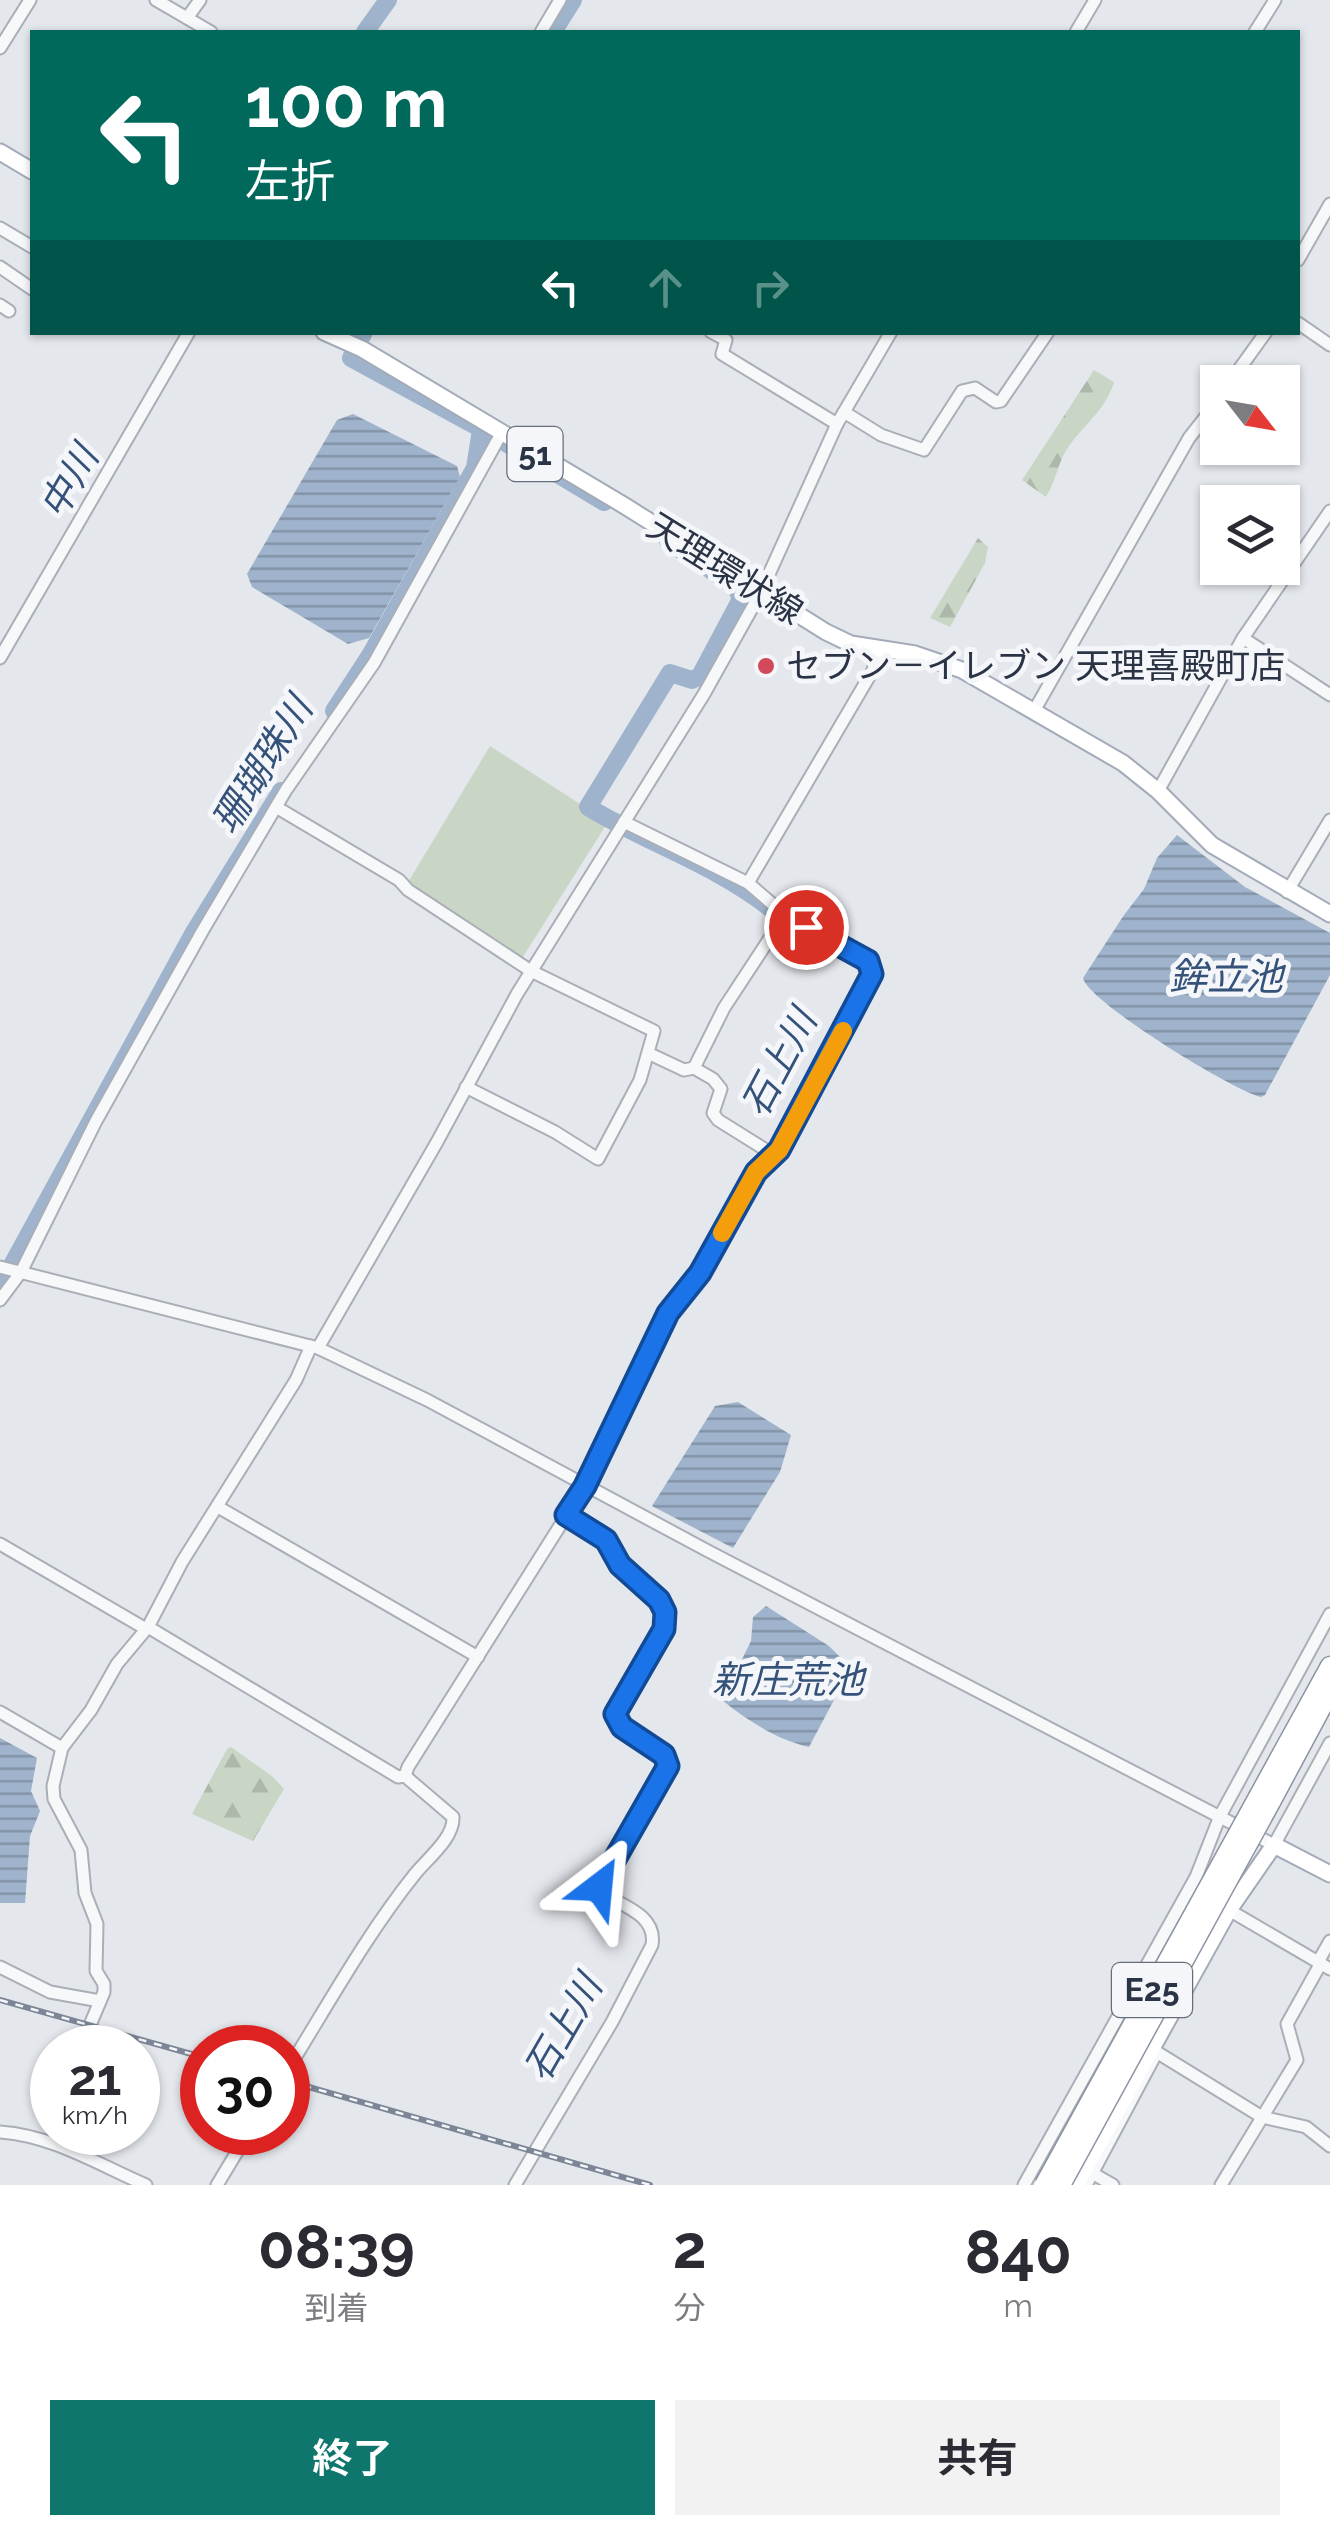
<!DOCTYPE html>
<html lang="ja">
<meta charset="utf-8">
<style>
body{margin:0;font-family:Raleway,"Noto Sans JP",sans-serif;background:#f2f2f3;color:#2b2b33;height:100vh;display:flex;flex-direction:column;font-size:38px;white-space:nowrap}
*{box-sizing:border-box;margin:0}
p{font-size:32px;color:#7c7c81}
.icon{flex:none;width:55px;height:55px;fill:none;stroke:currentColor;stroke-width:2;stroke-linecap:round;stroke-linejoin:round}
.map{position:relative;height:2185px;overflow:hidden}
.details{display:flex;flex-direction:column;background:#fff;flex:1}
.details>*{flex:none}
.hud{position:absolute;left:30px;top:30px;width:1270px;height:305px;border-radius:0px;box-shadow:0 2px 8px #0004;background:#00695c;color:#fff;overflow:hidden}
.needle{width:65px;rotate:121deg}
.controls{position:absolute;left:1200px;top:365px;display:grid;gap:20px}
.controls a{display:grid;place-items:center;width:100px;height:100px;border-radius:0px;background:#fff;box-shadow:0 2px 8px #0004;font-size:50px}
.speed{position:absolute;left:30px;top:2025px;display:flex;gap:20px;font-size:50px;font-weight:700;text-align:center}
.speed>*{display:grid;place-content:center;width:130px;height:130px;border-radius:50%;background:#fff;box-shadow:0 2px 8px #0004;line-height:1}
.speed small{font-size:25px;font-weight:400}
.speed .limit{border:15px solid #d22;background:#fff;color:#111}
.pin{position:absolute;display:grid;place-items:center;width:85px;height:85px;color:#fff;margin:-42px;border:5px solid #fff;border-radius:50%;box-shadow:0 2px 10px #0007}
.me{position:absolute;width:110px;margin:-55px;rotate:29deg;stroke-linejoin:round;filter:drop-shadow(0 0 8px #0008)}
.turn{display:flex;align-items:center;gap:35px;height:210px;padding:0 50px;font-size:45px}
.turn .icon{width:130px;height:130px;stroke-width:2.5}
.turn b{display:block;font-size:70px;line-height:85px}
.lanes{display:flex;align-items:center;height:95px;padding:0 50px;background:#0003;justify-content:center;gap:50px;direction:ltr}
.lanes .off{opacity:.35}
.eta{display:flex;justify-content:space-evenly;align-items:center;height:170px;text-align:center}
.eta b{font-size:60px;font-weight:700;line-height:70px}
.primary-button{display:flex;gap:20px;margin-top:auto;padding:20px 50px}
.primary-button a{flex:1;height:115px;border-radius:0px;background:#0f766e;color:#fff;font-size:40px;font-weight:700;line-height:115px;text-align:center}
.primary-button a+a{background:#f2f2f3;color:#2b2b33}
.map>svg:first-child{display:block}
.forest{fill:url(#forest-firs)}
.park{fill:#c9d6c5}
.water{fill:url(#water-rules)}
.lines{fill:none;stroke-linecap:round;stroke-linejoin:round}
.river{stroke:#9fb4cc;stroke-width:18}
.minor-casing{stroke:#a9aeb7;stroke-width:15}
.major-casing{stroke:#a3abb8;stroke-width:19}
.highway-casing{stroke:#8b94a3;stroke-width:21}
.minor{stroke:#f7f8fa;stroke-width:11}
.major{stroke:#fff;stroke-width:15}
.highway{stroke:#fff;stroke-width:18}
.rail-casing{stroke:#7d8696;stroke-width:6}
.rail{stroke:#f4f6f9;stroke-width:2.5;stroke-dasharray:8;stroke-linecap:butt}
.highway-bridge-casing{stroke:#8b94a3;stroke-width:21;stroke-linecap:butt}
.highway-bridge{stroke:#fff;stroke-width:18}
.route-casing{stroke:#114b97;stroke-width:25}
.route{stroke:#1a73e8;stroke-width:18}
.slow{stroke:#f59e0b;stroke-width:18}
.poi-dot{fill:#d1495b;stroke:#f4f6f9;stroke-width:4}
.labels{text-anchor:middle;stroke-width:10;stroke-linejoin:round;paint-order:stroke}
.shield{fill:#f4f6f9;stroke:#676e7b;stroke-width:2.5}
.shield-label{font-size:32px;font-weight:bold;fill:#2b3445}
.street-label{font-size:35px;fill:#2b3445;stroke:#f4f6f9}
.poi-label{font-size:35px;fill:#2b3445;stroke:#f4f6f9;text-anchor:start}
.water-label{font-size:38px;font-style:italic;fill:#34527a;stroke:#f4f6f9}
</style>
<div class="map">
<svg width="1330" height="2185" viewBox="0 0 1330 2185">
<defs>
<pattern id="forest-firs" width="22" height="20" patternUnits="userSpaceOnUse" patternTransform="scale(2.5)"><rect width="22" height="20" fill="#c9d6c5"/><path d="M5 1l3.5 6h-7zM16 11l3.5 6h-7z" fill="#adb8ab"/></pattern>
<pattern id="water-rules" width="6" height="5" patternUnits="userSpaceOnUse" patternTransform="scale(2.5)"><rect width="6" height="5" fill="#9fb4cc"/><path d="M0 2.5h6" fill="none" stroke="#8293a7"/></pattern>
</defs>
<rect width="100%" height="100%" fill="#e4e7ec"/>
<g class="forest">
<path d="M1094 370 1114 382C1106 409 1085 424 1069 446 1058 461 1056 481 1046 497L1022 480Z"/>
<path d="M978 538 988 547 985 563 950 627 930 618Z"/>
<path d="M231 1747 272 1776 284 1789 253 1841 192 1814 227 1749Z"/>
</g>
<path class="park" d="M490 746 608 822 521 960 407 884Z"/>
<g class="water">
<path d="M353 414 457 466 460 477 369 638 348 644 252 587 247 574 337 420Z"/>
<path d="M1177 835 1245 887 1330 933V975L1265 1095 1261 1097C1234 1091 1088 1002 1083 978L1124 915 1144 889 1157 858Z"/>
<path d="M738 1402 791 1435 780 1472 733 1548 652 1506 715 1406Z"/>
<path d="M766 1606 829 1646 851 1668 809 1747C776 1739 748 1721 722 1700L751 1641 753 1617Z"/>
<path d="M0 1738 37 1758 31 1791 40 1811 30 1836 25 1903H0Z"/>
</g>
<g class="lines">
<g class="river">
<path d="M365 32 388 0"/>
<path d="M553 32 573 0"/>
<path d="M364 332 351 358 491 434 604 502"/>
<path d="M668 541 736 587 741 599 700 676 692 680 670 673 588 807C647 843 716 865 770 908"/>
<path d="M334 711 371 654 475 468 481 430"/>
<path d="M0 1287 193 934 281 791"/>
</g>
<defs>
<g id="minor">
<path d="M156 0 211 32"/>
<path d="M187 18 200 0"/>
<path d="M541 32 560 0"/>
<path d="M1076 32 1095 0"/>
<path d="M1255 32 1275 0"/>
<path d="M0 48 30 0"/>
<path d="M0 228 32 247"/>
<path d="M1298 260 1330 204"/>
<path d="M0 267 32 289"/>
<path d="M0 305 9 311"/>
<path d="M1298 323 1330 345"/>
<path d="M711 332 726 340 722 354 837 424"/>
<path d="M1230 382 1266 332"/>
<path d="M844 412 881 435 924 450 962 391 975 388 996 402 1001 401 1048 332"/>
<path d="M1243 638 1330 695"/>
<path d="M0 658 189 332"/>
<path d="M1034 711 1189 438 1218 401"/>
<path d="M1158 791 1243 638 1330 511"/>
<path d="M276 807 399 880 408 890 531 971 654 1031 640 1080 598 1159 555 1132 466 1087"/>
<path d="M748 883 873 670 879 650"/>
<path d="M1287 892 1330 820"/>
<path d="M650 1054 684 1070 694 1068 713 1079 721 1089 713 1113 718 1120 774 1155"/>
<path d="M694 1068 724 1008 785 915"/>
<path d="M0 1267 318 1348 427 1400 708 1551 1274 1845 1330 1743"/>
<path d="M0 1300 21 1272 96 1121 203 930 286 790 374 663 501 434"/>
<path d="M318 1348 437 1142 517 994 704 694 760 594 837 424 891 332"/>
<path d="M218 1507 478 1657"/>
<path d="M0 1544 146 1629"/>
<path d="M148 1627 398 1777 405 1776 453 1817C454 1838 428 1858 415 1874 367 1934 329 2003 288 2069"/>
<path d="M0 1712 62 1748"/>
<path d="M405 1776 408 1767 585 1486 668 1313 700 1273 756 1172 779 1150 872 974 868 961 785 915 748 883 624 822"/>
<path d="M1229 1910 1330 1969"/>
<path d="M1318 1962 1330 1941"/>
<path d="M0 1967 50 1992 100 2001"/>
<path d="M92 2048 90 2025 104 1992V1984L96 1971 97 1924 85 1893 81 1850 54 1799 53 1786 62 1748 91 1710 117 1664 148 1627 182 1562 296 1380 311 1346"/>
<path d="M1150 2048 1262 2117 1306 2127 1330 2146"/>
<path d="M0 2132C54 2136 97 2164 146 2185"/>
<path d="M74 2151 84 2132"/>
<path d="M1092 2173 1113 2185"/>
<path d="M217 2185 249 2132"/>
<path d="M515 2185 612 2022 652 1945C657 1916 624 1906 603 1894L599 1887 668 1764C659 1740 620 1739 615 1714L663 1629 664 1608 620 1565 606 1540 567 1515"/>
<path d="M1024 2185 1196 1877 1220 1816 1330 1614"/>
<path d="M1086 2185 1156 2054"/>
<path d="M1221 2185 1297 2060 1287 2024 1321 1963"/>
</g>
<g id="major">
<path d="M0 152 32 171"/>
<path d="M324 332 362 349 625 506 826 632 851 644 915 654 962 670 1123 763 1158 791 1212 845 1330 914"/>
<path d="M1076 2185 1229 1910 1274 1845 1330 1874"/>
</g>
<g id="highway">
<path d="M1259 1795 1330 1666"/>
<path d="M1271 1802 1330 1692"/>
</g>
</defs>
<use href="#minor" class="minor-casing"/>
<use href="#major" class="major-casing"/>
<use href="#highway" class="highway-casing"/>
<use href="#minor" class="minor"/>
<use href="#major" class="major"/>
<use href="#highway" class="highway"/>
<defs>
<g id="rail">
<path d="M0 2000 202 2057"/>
<path d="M288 2081 650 2185"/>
</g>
</defs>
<use href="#rail" class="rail-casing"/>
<use href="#rail" class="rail"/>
<defs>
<g id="highway-bridge">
<path d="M1044 2185 1259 1795"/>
<path d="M1061 2185 1271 1802"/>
</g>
</defs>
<use href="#highway-bridge" class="highway-bridge-casing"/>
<use href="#highway-bridge" class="highway-bridge"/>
</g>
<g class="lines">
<defs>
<path id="route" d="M599 1887 668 1766 664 1755 622 1727 615 1714 664 1629 665 1612 659 1600 620 1565 606 1540 566 1515 585 1486 668 1313 700 1273 756 1172 779 1150 872 974 868 961 806 927"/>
</defs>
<use href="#route" class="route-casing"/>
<use href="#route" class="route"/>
<path class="slow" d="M722 1233 756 1172 779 1150 843 1031"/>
</g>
<circle class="poi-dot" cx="766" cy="666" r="10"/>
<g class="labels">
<g class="shield">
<rect x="507.5" y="427" width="55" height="54" rx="8"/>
<rect x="1112" y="1963" width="80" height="54" rx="8"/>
</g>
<g class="shield-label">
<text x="535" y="465">51</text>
<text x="1152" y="2001">E25</text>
</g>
<g class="street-label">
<text transform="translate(725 569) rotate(32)" y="12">天理環状線</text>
</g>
<g class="poi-label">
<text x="786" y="678">セブン－イレブン 天理喜殿町店</text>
</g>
<g class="water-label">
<text transform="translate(69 482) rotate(-60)" y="13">中川</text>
<text transform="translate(262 765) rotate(-58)" y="13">珊瑚珠川</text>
<text x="1226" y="990">鉾立池</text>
<text transform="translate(779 1063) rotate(-62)" y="13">石上川</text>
<text x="788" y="1693">新庄荒池</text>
<text transform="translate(563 2028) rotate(-60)" y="13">石上川</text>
</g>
</g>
</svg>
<div class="controls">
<a><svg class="needle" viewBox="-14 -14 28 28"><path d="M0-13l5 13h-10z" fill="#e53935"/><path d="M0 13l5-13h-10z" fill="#7c7c81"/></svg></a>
<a><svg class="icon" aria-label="layers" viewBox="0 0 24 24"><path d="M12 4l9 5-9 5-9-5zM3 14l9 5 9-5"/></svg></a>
</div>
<div class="speed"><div>21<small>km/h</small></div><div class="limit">30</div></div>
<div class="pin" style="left:806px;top:927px;background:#d93025"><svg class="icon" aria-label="arrive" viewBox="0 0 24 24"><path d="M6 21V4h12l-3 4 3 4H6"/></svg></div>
<svg class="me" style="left:599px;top:1887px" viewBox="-20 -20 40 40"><path d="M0-17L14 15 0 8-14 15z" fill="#1a73e8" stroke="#fff" stroke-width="4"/></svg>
<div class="hud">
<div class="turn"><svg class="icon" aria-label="left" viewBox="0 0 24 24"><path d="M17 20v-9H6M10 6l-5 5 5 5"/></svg><div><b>100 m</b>左折</div></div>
<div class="lanes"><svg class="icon" aria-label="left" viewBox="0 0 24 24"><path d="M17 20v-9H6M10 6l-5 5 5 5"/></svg><svg class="icon off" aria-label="ahead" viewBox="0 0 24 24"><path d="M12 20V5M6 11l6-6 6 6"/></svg><svg class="icon off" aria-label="right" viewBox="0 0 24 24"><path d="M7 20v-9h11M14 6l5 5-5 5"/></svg></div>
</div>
</div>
<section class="details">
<div class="eta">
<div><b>08:39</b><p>到着</p></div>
<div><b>2</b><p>分</p></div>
<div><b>840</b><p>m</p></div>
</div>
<div class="primary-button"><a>終了</a><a>共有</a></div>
</section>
